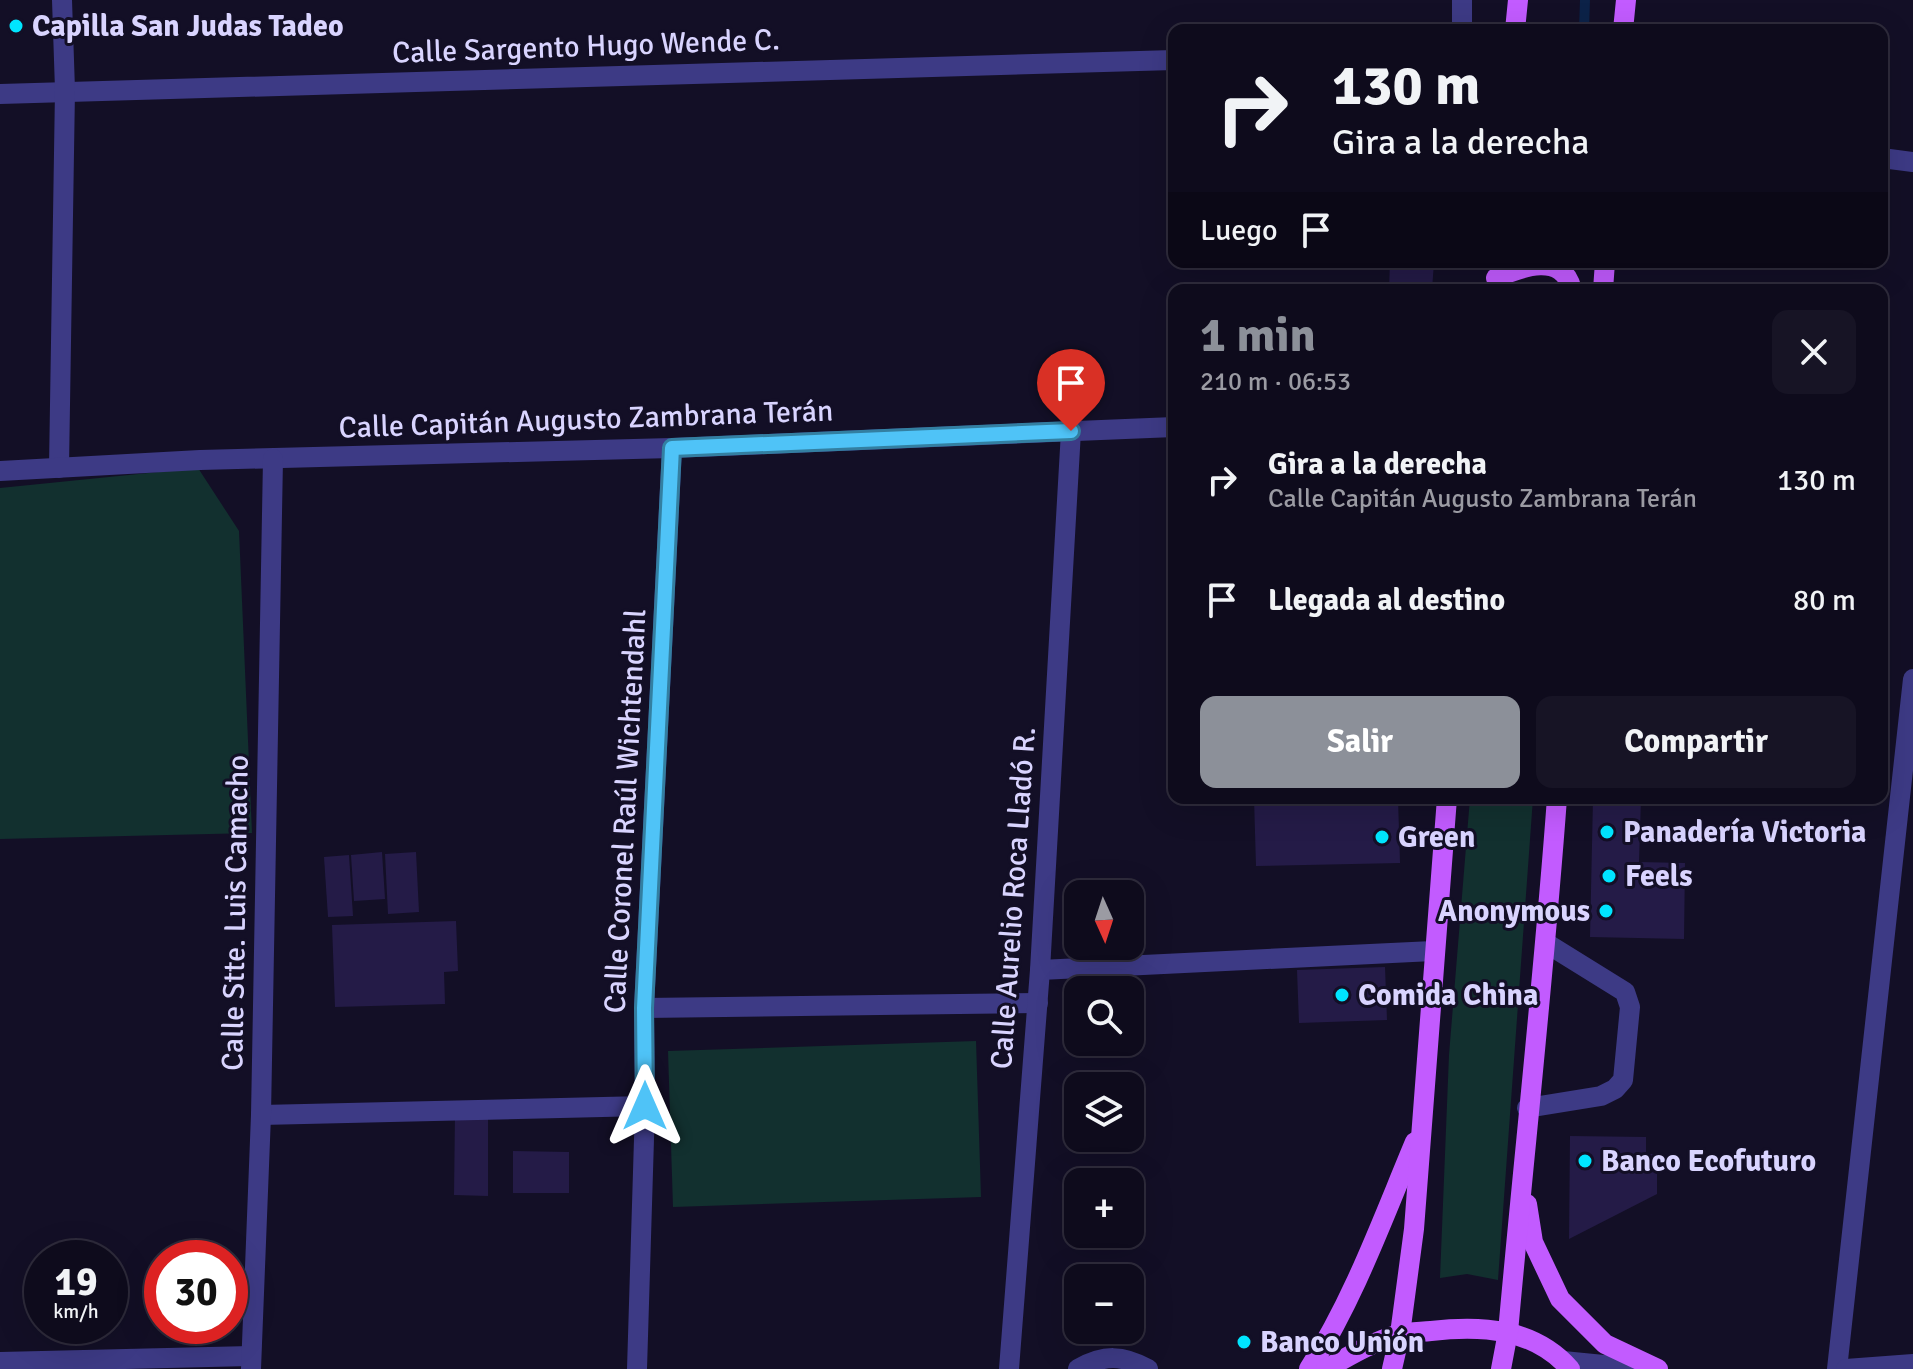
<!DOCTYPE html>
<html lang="es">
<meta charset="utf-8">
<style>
body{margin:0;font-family:Signika,sans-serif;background:#171425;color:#f1f3f6;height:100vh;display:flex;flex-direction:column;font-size:30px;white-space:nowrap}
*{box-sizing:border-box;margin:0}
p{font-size:26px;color:#9b9ba3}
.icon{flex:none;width:44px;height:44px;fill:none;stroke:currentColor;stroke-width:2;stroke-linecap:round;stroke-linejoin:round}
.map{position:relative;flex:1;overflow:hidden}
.side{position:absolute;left:1168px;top:284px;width:720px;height:520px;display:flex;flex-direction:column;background:#0e0b1c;border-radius:16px;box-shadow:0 8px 32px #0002,0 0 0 2px #2e2b3b}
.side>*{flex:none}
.banner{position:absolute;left:1168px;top:24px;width:720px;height:244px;border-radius:16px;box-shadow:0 8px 32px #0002,0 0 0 2px #2e2b3b;background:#0e0b1c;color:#f1f3f6;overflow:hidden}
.needle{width:52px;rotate:177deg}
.controls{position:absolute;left:1064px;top:880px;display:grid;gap:16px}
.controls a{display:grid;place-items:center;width:80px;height:80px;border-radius:16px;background:#0e0b1c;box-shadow:0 8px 32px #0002,0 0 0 2px #2e2b3b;font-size:40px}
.speed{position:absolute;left:24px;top:1240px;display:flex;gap:16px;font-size:40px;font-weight:700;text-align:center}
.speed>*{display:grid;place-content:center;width:104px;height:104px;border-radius:50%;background:#0e0b1c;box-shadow:0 8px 32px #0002,0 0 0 2px #2e2b3b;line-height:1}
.speed small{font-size:20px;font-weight:400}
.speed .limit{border:12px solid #d22;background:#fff;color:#111}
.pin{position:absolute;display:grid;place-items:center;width:68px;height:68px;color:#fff;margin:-82px -34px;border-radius:50% 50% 50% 0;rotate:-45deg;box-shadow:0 0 8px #0007}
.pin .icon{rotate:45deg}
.me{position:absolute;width:88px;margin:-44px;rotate:0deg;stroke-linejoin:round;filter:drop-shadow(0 0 6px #0008)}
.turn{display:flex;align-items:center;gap:28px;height:168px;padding:0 32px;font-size:36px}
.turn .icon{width:104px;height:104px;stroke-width:2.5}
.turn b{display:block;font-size:56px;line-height:68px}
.then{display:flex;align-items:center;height:76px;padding:0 32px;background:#0003;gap:16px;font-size:30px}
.round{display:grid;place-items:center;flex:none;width:84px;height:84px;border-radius:16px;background:#171425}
.summary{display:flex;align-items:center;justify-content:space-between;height:136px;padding:0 32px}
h1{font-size:48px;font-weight:700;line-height:60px;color:#8c9099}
.button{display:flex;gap:16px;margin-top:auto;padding:16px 32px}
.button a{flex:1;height:92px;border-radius:16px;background:#8c9099;color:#fff;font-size:32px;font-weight:700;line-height:92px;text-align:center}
.button a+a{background:#171425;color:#f1f3f6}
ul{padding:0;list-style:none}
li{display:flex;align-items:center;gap:24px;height:120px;padding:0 32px}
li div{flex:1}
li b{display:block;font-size:30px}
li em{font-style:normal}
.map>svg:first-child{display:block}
.green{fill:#12302f}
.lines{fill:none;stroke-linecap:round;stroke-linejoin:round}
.stream{stroke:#0c2248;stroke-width:10}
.building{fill:#241b47}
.minor{stroke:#3d3a85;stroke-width:20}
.major{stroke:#c25bff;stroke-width:20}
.route-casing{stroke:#337fa1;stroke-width:20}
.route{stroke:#4fc3f7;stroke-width:14}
.poi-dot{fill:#00e5ff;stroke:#130f26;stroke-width:3}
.labels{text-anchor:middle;stroke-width:6;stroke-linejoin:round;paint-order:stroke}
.poi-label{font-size:30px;font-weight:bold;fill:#d9d4ff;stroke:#130f26;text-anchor:start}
.street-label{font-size:30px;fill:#d9d4ff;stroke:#130f26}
</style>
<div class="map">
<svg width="1913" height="1369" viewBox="0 0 1913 1369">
<rect width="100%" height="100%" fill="#130f26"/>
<g class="green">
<path d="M198 468 239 531 252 833 0 839V488Z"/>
<path d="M1470 798H1533L1498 1280 1467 1274 1440 1278 1449 1055Z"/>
<path d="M976 1041 981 1197 673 1207 668 1051Z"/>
</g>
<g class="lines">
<path class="stream" d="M1584 30 1585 0"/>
</g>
<g class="building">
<path d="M1390 262H1434L1432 290H1389Z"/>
<path d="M1254 798H1398L1400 863 1256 866Z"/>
<path d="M1593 798H1641L1639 862 1685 863 1684 939 1590 937Z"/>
<path d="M382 852 385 899 354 901 351 855Z"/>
<path d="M416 852 419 912 388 914 385 854Z"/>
<path d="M349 855 353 916 328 917 324 857Z"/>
<path d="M456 921 458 971 444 972 445 1004 335 1007 332 925Z"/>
<path d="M1385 967 1387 1020 1299 1023 1297 970Z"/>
<path d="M455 1114 488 1118V1196L454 1195Z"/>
<path d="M1570 1136 1646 1137V1154H1657V1194L1569 1239Z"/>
<path d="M513 1151 569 1152V1193H513Z"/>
</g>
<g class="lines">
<g class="minor">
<path d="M1462 30V0"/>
<path d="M0 94 1174 60"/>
<path d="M1882 158 1913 162"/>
<path d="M59 468 65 90 62 0"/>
<path d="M0 471 200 460 672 448 1174 427"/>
<path d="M1040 970 1433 951"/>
<path d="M644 1008 1038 1003"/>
<path d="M1527 1108 1601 1096 1615 1089 1623 1080 1630 1007 1625 992 1546 943"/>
<path d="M261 1115 645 1106"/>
<path d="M1563 1361 1644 1369"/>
<path d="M0 1362 251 1356"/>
<path d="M251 1369 261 1115 273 459"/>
<path d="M637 1369 645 1106 644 1008 672 448"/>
<path d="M1009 1369 1040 970 1071 431"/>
<path d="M1078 1369C1104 1354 1123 1355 1148 1369"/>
<path d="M1837 1369 1913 679"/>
<path d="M1846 1369 1913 1364"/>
</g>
<g class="major">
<path d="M1515 30 1518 0"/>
<path d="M1623 30 1626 0"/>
<path d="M1496 278C1521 267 1563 251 1572 290"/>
<path d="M1603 290 1605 262"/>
<path d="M1527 1204 1533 1242 1560 1299 1605 1344 1658 1369"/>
<path d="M1309 1369C1354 1299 1383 1218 1415 1142"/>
<path d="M1326 1369C1349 1356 1374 1341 1400 1334 1410 1332 1421 1332 1431 1331 1481 1325 1534 1328 1570 1369"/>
<path d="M1392 1369 1400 1334 1414 1229 1447 798"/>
<path d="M1501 1369 1508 1332C1524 1154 1544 976 1557 798"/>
</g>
</g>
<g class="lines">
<defs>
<path id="route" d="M645 1106 644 1008 672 448 1071 431"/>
</defs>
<use href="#route" class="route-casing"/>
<use href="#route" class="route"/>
</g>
<g class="poi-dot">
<circle cx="16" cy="26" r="8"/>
<circle cx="1607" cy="832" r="8"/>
<circle cx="1382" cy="837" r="8"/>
<circle cx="1609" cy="876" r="8"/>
<circle cx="1606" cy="911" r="8"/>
<circle cx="1342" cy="995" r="8"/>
<circle cx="1585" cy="1161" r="8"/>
<circle cx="1244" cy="1342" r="8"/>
</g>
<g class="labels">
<g class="poi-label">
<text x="32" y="36">Capilla San Judas Tadeo</text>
<text x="1623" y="842">Panadería Victoria</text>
<text x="1398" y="847">Green</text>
<text x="1625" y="886">Feels</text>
<text x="1590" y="921" text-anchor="end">Anonymous</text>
<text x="1358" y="1005">Comida China</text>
<text x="1601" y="1171">Banco Ecofuturo</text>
<text x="1260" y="1352">Banco Unión</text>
</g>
<g class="street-label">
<text transform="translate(586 46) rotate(-2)" y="10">Calle Sargento Hugo Wende C.</text>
<text transform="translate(586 419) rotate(-2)" y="10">Calle Capitán Augusto Zambrana Terán</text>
<text transform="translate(625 811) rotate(-87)" y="10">Calle Coronel Raúl Wichtendahl</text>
<text transform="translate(1013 898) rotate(-86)" y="10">Calle Aurelio Roca Lladó R.</text>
<text transform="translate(235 913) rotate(-89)" y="10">Calle Stte. Luis Camacho</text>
</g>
</g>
</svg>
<div class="controls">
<a><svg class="needle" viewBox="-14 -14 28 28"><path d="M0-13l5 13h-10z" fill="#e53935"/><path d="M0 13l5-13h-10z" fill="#9b9ba3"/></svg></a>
<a><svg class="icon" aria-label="search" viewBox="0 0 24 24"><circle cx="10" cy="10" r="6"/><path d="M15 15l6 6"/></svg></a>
<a><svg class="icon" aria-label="layers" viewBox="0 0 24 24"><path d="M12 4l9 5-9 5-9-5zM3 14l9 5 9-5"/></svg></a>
<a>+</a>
<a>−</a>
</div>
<div class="speed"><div>19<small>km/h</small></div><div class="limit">30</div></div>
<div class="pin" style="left:1071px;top:431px;background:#d93025"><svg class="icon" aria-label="arrive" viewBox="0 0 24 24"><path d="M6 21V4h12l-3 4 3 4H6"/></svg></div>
<svg class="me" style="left:645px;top:1106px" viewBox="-20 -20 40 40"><path d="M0-17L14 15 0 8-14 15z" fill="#4fc3f7" stroke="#fff" stroke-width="4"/></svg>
<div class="banner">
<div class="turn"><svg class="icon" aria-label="right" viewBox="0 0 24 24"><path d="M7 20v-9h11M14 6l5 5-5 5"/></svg><div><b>130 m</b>Gira a la derecha</div></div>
<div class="then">Luego<svg class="icon" aria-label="arrive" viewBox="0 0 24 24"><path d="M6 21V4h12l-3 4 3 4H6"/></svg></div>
</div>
<section class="side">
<div class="summary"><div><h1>1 min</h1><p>210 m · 06:53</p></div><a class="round"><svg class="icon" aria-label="close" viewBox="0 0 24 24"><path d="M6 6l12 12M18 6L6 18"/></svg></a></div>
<ul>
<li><svg class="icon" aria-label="right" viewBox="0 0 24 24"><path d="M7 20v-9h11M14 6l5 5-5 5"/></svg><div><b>Gira a la derecha</b><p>Calle Capitán Augusto Zambrana Terán</p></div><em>130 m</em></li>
<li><svg class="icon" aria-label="arrive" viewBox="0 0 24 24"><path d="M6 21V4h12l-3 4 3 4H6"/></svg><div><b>Llegada al destino</b></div><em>80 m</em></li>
</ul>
<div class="button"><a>Salir</a><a>Compartir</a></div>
</section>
</div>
